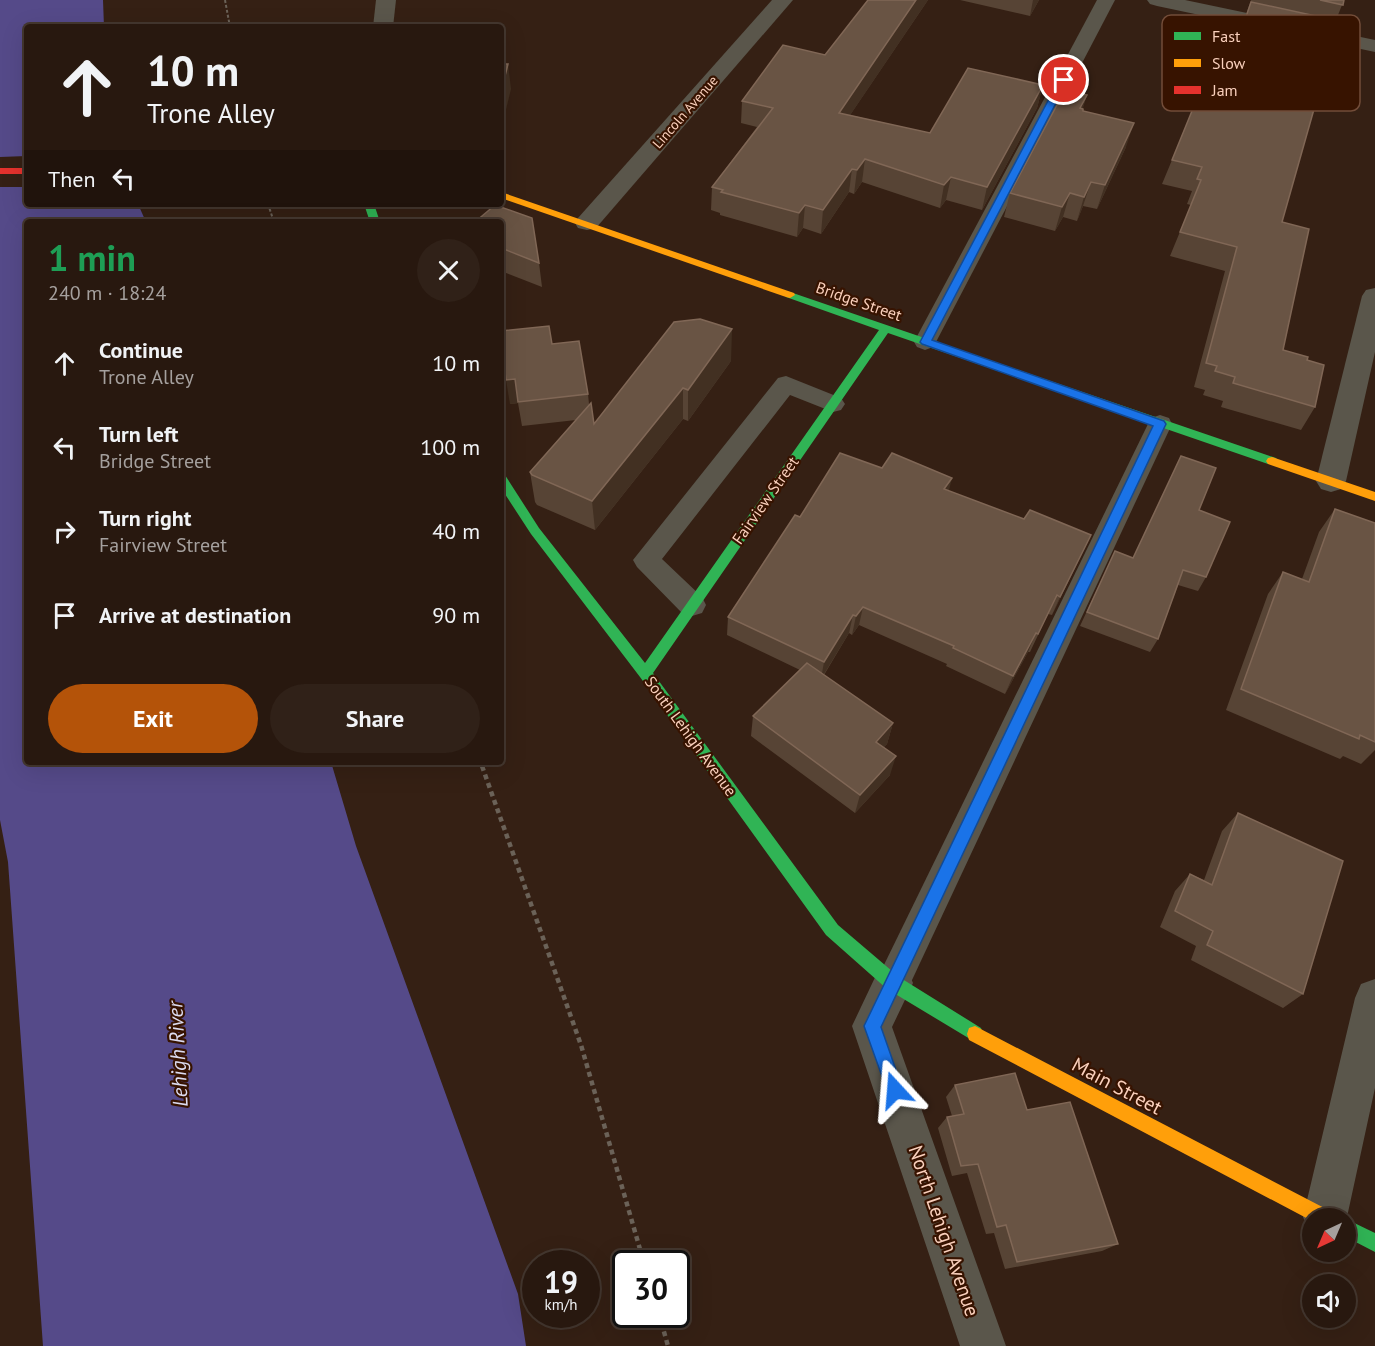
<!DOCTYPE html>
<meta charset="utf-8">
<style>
body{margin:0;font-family:"PT Sans",sans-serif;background:#302118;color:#f1f3f6;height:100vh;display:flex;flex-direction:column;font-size:22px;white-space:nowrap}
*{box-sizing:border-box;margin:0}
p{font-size:20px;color:#a5a09e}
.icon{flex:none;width:33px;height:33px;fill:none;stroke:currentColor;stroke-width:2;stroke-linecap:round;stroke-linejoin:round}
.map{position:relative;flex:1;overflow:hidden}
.details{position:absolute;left:24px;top:219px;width:480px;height:546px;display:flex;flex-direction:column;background:#28180f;border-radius:6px;box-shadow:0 6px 24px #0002,0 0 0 2px #44372f}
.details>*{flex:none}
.guide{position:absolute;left:24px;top:24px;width:480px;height:183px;border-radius:6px;box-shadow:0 6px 24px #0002,0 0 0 2px #44372f;background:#28180f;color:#f1f3f6;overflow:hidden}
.needle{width:39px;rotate:224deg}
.fabs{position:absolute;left:1302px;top:1208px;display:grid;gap:12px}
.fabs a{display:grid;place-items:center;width:54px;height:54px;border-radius:50%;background:#28180f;box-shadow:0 6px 24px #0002,0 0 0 2px #44372f;font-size:30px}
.speed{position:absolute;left:522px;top:1250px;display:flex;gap:12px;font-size:30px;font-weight:700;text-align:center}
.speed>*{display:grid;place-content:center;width:78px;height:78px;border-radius:50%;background:#28180f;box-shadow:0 6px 24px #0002,0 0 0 2px #44372f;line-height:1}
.speed small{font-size:15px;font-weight:400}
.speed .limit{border:3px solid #111;border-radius:9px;background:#fff;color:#111}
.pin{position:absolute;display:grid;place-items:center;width:51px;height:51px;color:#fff;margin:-26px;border:3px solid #fff;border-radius:50%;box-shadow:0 2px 6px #0007}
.me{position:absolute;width:66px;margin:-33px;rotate:341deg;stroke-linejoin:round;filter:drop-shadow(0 0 4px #0008)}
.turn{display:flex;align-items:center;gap:21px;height:126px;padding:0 24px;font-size:27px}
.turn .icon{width:78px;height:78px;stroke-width:2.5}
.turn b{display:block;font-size:42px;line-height:51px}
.then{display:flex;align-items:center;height:57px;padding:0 24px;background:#0003;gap:12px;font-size:22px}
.round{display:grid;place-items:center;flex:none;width:63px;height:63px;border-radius:32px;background:#302118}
.summary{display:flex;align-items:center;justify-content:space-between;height:102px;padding:0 24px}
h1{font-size:36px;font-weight:800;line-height:45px;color:#1e9e55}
.cta{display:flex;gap:12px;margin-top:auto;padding:12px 24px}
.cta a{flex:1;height:69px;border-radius:36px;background:#b45309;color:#fff;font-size:24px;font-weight:800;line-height:69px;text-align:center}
.cta a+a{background:#302118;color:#f1f3f6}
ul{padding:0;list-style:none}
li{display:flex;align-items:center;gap:18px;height:84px;padding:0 24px}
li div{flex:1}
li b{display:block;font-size:22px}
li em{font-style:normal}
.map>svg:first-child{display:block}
.water{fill:#554a89}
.pier{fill:#352014}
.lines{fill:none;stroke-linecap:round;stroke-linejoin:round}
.path-far2{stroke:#6b6258;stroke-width:2;stroke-dasharray:3 2;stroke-linecap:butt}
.path-far1{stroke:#6b6258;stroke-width:4;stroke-dasharray:4 3;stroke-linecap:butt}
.path{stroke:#6b6258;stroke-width:4.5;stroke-dasharray:5 4;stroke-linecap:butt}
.lane{fill:#5a564b;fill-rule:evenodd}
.street{fill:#5a564b;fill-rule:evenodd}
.fast{fill:#30b455;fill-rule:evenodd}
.slow{fill:#ff9f0a;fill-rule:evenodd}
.jam{fill:#e5322d;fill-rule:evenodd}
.wall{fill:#574435}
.shaded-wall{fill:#423022}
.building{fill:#695444;stroke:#806756;stroke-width:1.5}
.route{fill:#1a73e8;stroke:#114b97;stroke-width:1.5}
.labels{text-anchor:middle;stroke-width:4.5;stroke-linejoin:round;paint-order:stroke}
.far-street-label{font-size:14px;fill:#fad0bc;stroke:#371300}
.street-label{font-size:16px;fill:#fad0bc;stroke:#371300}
.near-street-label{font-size:20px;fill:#fad0bc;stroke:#371300}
.near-water-label{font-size:21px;font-style:italic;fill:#dcdbf0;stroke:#371300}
.key{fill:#371300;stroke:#724c38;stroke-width:1.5}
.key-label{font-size:16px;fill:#fad0bc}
</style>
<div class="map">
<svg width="1375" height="1346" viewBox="0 0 1375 1346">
<rect width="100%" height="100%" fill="#352014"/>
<path class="water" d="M0 0H103L104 27H27V204H138L146 222H27V762H331L356 846 518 1294 526 1346H43L8 862 0 820Z"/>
<path class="pier" d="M27 156V187H0V157Z"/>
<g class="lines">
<g class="path-far2">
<path d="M225 0 230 27"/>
<path d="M268 204 274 222"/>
</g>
<path class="path-far1" d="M481 762 483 767"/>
<g class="path">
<path d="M482 766 581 1045 644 1263"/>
<path d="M659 1314 668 1346"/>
</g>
<g class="lane">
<path d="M1097 0H1115L936 342 933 347 925 350 917 347 914 342Z"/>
<path d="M786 376 841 398 845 404 841 410 833 412 790 395 662 559 702 597 706 605 702 613 692 616 682 613 637 567 633 560 778 378Z"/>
<path d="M1160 415 1169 418 1172 424 905 995 893 1000 881 995 876 983 881 971 1148 424 1151 418Z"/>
</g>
<g class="street">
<path d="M376 0H396L393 27H373Z"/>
<path d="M772 0H793L596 228 587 230 578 228 575 223 578 218Z"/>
<path d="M1147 0H1185L1375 40V52L1157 6 1150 4Z"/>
<path d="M1375 288V352L1346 481 1341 489 1331 492 1321 489 1316 481 1362 296 1366 290Z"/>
<path d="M893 964 907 969 913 983 892 1027 1006 1346H960L852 1026 879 969Z"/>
<path d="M1375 979V1088L1347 1217 1346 1220V1218H1312V1234L1310 1232 1303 1217 1355 998 1361 984Z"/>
</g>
<g class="fast">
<path d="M364 204H374L380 222H370Z"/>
<path d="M790 292 1276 458 1278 461 1276 464H1268L888 333 653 673 838 925 899 977 981 1028 983 1034 981 1040 975 1042 887 989 826 935 640 677 531 534 501 488V474L505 475 539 528 645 663 879 330 786 297 785 295Z"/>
<path d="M1346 1219 1375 1233V1252L1346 1237Z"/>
</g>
<g class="slow">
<path d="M501 192 794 293 795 295 790 298 786 297 501 198Z"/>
<path d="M1272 457 1375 492V501L1268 464 1266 461 1268 458Z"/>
<path d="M975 1026 1332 1212 1335 1218H1312V1221L969 1040 967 1034 969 1028Z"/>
</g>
<rect class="jam" x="0" y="168" width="27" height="6"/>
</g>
<g class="wall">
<path d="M868 0H928L850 115 930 133 1043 85 1037 108 982 210 946 200 940 208 862 182 854 194 849 192 821 234 803 228 797 237 720 215V213L711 210 712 187 757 127 741 123 742 101 825 55Z"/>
<path d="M960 0H1039L1030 16Z"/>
<path d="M1251 0H1344L1336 20 1282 222 1283 350 1307 360 1315 407 1301 430 1221 407 1223 401 1203 395 1205 390 1194 387 1225 271 1170 256 1191 205 1187 204 1192 191 1162 184 1172 160 1232 55Z"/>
<path d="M1087 95 1082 109 1083 111 1126 147 1097 209 1083 206 1077 221 1063 217 1055 231 1004 217 1010 193Z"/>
<path d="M501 222 539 263 542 287 501 271Z"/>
<path d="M552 344 588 394 589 404 594 424 731 361 688 421 683 419 595 530 537 505 535 502 530 472 576 420 522 426 518 403 510 404Z"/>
<path d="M1181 456 1199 510 1206 577 1198 591 1178 585 1158 639 1150 652 1080 626 1115 551 1133 558Z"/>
<path d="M949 491 1024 519 1091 535 1052 615 1048 614 1030 652H1028L1005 694 946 666 947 664 859 625 852 635 849 633 824 675 893 723 887 744 884 747 890 775 855 813 751 736 753 716 800 670 727 635 728 617 800 517Z"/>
<path d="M1335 509 1375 523V750L1361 764 1343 756 1340 759 1226 710 1268 594 1283 572 1302 579 1319 532Z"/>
<path d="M1238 813 1303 994 1283 1008 1191 960 1196 946 1160 927 1175 891 1190 874 1204 880 1222 831Z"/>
<path d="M955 1085 1027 1110 1118 1244 1102 1251 1005 1269 994 1233 986 1234 967 1173 952 1176 938 1128 947 1117 952 1116 946 1097Z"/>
</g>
<g class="shaded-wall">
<path d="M916 0H928L836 136 839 113Z"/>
<path d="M1033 0H1039L1030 16Z"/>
<path d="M508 64 511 89 501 130V92Z"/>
<path d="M1043 85 1037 108 982 210 987 187Z"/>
<path d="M1087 95 1080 118V108Z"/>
<path d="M1134 123 1126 147 1097 209 1105 185Z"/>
<path d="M865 159 862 182 854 194 857 170Z"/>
<path d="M852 169 849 192 821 234 823 210Z"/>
<path d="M951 177 946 200 940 208 944 185Z"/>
<path d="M1091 182 1083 206 1077 221 1084 197Z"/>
<path d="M1070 193 1063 217 1055 231 1062 207Z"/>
<path d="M805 205 803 228 797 237 799 213Z"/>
<path d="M732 329 731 361 688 421V390Z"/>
<path d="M515 379 519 403 510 404 506 380Z"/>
<path d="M683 388V419L595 530 592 501Z"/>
<path d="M952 478 947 498 944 489Z"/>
<path d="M1091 535 1082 554 1052 615 1060 597Z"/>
<path d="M863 607 859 625 852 635 856 616Z"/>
<path d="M853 615 849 633 821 679 824 662Z"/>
<path d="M1036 633 1028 652 1005 694 1013 676Z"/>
<path d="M893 723 887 744 871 762 876 742Z"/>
<path d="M896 756 890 775 855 813 860 795Z"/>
</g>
<g class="building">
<path d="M868 0H916L839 113 930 133 968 68 1043 85 987 187 951 177 944 185 865 159 857 170 852 169 823 210 805 205 799 213 721 192 723 190 712 187 773 108 742 101 783 45 825 55Z"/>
<path d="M1320 0H1344L1343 5Z"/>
<path d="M1251 2 1339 21 1282 222 1309 229 1283 350 1308 357 1307 360 1324 365 1315 407 1233 383 1235 377 1215 371 1217 366 1206 363 1237 247 1180 232 1201 180 1197 179 1202 167 1172 160 1216 52 1233 55Z"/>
<path d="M501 64H508L501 92Z"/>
<path d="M1065 90 1087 95 1080 108 1083 109V111L1134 123 1105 185 1091 182 1084 197 1070 193 1062 207 1010 193Z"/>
<path d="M495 205 532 218 539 263 501 248V222H475Z"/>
<path d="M700 319 732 329 688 390 683 388 592 501 532 475 530 472 591 403 594 424 674 322Z"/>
<path d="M549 326 552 344 579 341 588 394 518 402 515 379 506 380 501 338V331Z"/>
<path d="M840 453 882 468 892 453 952 478 944 489 1024 519 1030 510 1091 535 1060 597 1057 595 1038 634 1036 633 1013 676 953 648 954 646 863 607 856 616 853 615 824 662 728 617 795 515 800 517Z"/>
<path d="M1181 456 1216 468 1199 510 1230 522 1206 577 1183 570 1158 639 1087 612 1115 551 1133 558Z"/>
<path d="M1335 509 1375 523V742L1360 735 1359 739 1241 689 1283 572 1309 582Z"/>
<path d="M807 663 893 723 876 742 896 756 860 795 753 716Z"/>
<path d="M1238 813 1343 861 1303 994 1207 945 1213 931 1175 911 1190 874 1212 885Z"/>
<path d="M1015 1073 1027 1110 1070 1102 1118 1244 1017 1262 1006 1225 997 1227 978 1164 961 1166 947 1117 964 1114 955 1085Z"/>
</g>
<path class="route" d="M1064 78 1068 80 932 340 1164 421 1166 424 881 1027 903 1090 901 1096 895 1099 889 1096 864 1026 1153 426 922 344 920 342 1059 80Z"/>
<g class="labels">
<g class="far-street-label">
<text transform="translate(685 112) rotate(-49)" y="5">Lincoln Avenue</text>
</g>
<g class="street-label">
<text transform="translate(859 301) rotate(19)" y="6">Bridge Street</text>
<text transform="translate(765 500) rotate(-55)" y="6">Fairview Street</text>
<text transform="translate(691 736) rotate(54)" y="6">South Lehigh Avenue</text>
</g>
<g class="near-street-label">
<text transform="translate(1117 1086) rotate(28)" y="7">Main Street</text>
<text transform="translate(944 1231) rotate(71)" y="7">North Lehigh Avenue</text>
</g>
<g class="near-water-label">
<text transform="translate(178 1054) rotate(-93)" y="7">Lehigh River</text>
</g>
</g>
<rect x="1162" y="15" width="198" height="96" rx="9" class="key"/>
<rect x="1174" y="32" width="27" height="8" fill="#30b455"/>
<rect x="1174" y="59" width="27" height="8" fill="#ff9f0a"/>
<rect x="1174" y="86" width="27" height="8" fill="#e5322d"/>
<g class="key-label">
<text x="1212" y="42">Fast</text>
<text x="1212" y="69">Slow</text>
<text x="1212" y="96">Jam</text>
</g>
</svg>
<div class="fabs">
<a><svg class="needle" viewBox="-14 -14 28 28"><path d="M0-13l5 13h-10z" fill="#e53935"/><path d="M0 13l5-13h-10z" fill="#a5a09e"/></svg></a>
<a><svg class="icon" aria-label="sound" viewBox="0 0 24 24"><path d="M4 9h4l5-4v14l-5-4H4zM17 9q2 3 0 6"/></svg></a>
</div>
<div class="speed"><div>19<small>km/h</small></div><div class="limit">30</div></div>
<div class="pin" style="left:1064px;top:80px;background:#d93025"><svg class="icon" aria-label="arrive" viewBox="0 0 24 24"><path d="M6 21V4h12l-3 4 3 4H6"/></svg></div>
<svg class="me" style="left:895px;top:1090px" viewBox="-20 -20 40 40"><path d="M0-17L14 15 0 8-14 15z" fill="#1a73e8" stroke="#fff" stroke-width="4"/></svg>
<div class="guide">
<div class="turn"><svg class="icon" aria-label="ahead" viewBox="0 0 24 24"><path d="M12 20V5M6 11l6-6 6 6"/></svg><div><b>10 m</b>Trone Alley</div></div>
<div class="then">Then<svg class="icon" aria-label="left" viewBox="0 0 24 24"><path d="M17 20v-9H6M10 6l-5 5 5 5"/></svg></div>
</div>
<section class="details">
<div class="summary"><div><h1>1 min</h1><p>240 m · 18:24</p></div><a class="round"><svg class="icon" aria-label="close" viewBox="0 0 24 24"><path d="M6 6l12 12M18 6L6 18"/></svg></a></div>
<ul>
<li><svg class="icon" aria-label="ahead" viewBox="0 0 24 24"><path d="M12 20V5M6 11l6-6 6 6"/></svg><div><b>Continue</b><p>Trone Alley</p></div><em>10 m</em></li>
<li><svg class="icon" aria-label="left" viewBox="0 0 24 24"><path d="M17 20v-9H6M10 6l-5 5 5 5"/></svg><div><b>Turn left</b><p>Bridge Street</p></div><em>100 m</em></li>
<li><svg class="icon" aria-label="right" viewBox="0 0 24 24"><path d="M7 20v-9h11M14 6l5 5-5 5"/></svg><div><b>Turn right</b><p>Fairview Street</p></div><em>40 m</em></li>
<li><svg class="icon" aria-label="arrive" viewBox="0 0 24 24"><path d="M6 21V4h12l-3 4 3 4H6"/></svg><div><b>Arrive at destination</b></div><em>90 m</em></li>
</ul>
<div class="cta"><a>Exit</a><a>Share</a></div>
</section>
</div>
